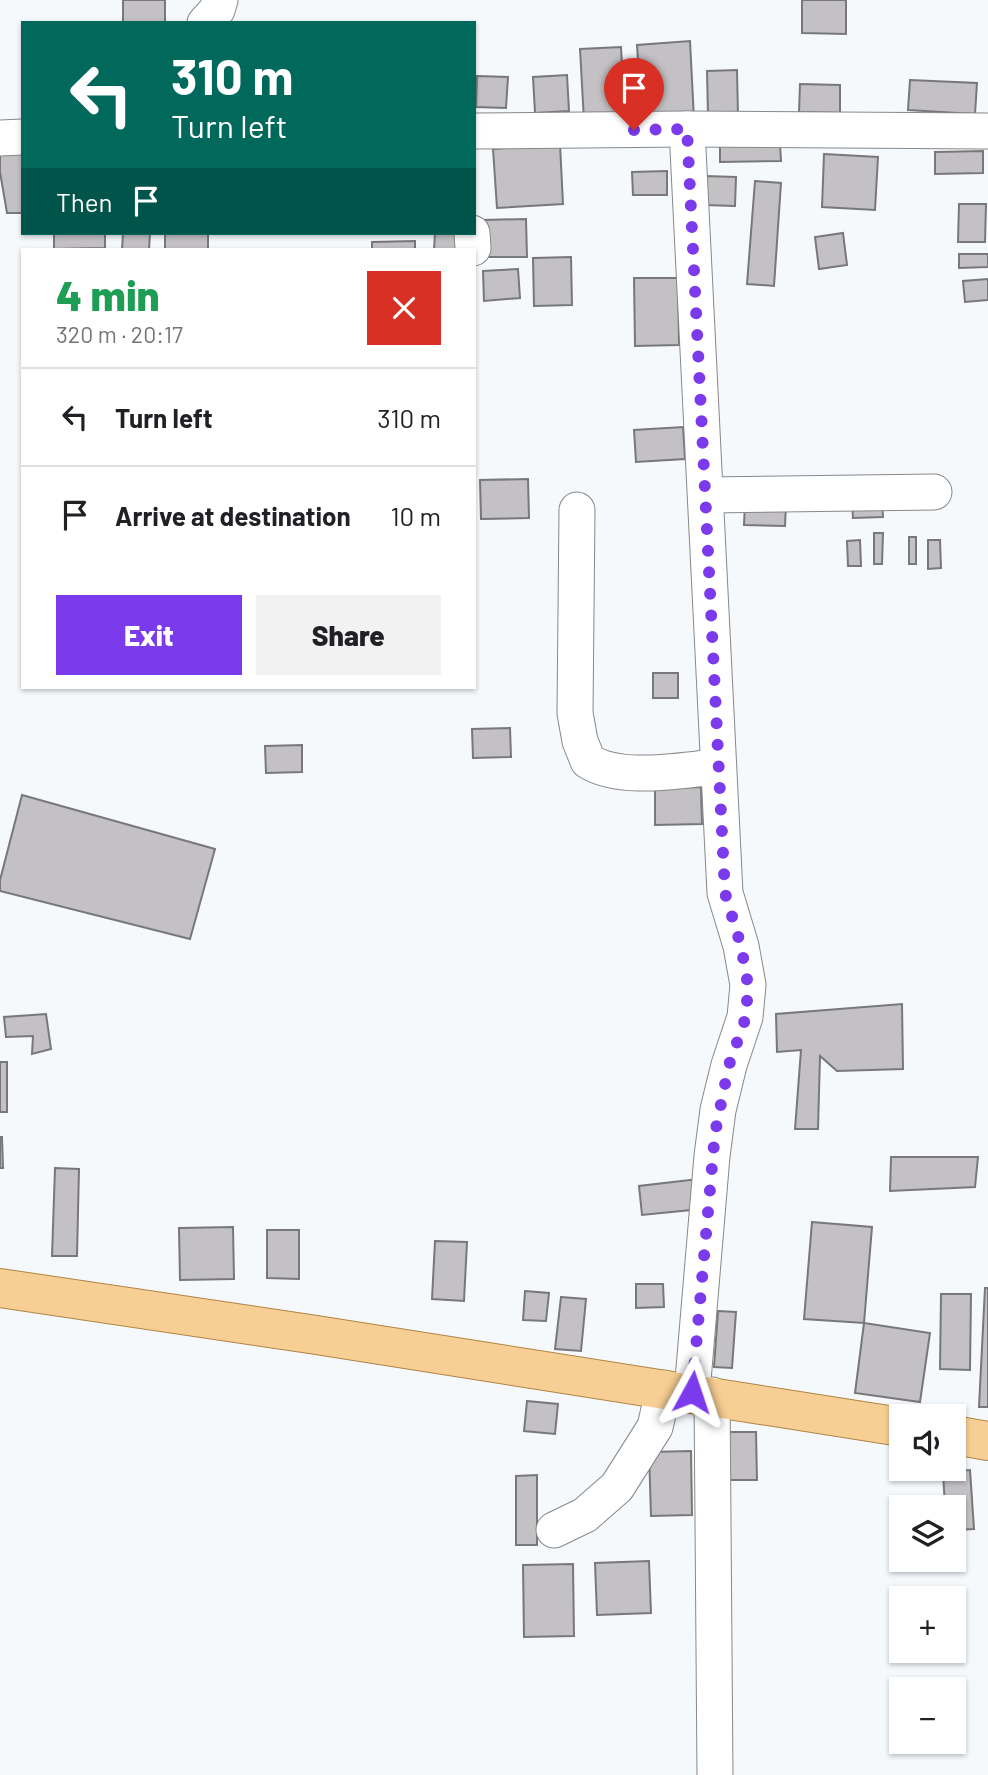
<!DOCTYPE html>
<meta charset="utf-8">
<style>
body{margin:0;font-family:Barlow,sans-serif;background:#f2f2f2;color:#202124;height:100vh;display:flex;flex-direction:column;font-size:26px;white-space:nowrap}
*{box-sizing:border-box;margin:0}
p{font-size:23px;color:#757577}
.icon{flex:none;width:38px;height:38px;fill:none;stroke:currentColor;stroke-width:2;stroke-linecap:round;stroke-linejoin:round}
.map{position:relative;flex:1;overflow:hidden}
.details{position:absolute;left:21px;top:248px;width:455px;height:441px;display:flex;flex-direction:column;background:#fff;border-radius:0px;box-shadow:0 2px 5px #0004}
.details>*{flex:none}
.guide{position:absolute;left:21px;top:21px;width:455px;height:214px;border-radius:0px;box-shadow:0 2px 5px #0004;background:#00695c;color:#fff;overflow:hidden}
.tools{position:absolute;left:889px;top:1404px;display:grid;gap:14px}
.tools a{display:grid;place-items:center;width:77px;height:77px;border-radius:0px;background:#fff;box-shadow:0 2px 5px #0004;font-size:35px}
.pin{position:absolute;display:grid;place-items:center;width:60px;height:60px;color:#fff;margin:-72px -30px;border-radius:50% 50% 50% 0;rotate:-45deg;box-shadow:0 0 7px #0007}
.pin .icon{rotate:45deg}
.me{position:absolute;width:77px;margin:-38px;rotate:5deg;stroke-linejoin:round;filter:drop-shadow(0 0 5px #0008)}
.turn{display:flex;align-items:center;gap:24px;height:147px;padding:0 35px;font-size:32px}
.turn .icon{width:91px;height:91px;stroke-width:2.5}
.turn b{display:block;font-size:49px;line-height:60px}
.then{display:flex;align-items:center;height:66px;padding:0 35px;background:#0003;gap:14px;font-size:26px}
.round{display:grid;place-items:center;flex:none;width:74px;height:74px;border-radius:0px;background:#f2f2f2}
.overview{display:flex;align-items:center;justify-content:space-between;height:119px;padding:0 35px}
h1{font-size:42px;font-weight:800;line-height:52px;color:#1e9e55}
.button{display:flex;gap:14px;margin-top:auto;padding:14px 35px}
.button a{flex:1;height:80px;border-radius:0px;background:#7c3aed;color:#fff;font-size:28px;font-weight:800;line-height:80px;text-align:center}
.button a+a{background:#f2f2f2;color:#202124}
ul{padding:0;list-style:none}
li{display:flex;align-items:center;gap:21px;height:98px;padding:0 35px;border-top:2px solid #e0e0e0}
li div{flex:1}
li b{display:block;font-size:26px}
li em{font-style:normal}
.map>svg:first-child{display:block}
.building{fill:#c3c1c4;stroke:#78777a;stroke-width:2}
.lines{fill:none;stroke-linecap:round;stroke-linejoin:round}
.minor-casing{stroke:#86888b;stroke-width:37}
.major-casing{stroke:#b08444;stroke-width:40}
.minor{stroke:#fff;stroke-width:35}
.major{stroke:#f7ce93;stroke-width:38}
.route{stroke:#7c3aed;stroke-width:12;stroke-dasharray:0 21.6}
</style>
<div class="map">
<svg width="988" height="1775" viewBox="0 0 988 1775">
<rect width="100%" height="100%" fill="#f6f9fc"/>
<g class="building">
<rect x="123" y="0" width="42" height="23"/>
<path d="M802 0H846V34L802 33Z"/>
<path d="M690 41 694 119 642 122 637 45Z"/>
<path d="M621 47 625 119 584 121 580 49Z"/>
<path d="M737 70 738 116H708L707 71Z"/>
<path d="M567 75 569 111 535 113 533 77Z"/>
<path d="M477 76 508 77 506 108 476 107Z"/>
<path d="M910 80 977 83 975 114 908 110Z"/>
<path d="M800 84 840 85V113L799 112Z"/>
<path d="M560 144 563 204 497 208 493 149Z"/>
<path d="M780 144 781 161 720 162V145Z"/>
<path d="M0 146H23V213H7L0 172Z"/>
<path d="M983 151V173L935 174V152Z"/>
<path d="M824 154 878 157 875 210 822 207Z"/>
<path d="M667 171V195H633L632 172Z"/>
<path d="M705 176 736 177 735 206 704 205Z"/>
<path d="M755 181 781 183 774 286 747 284Z"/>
<path d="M959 204H986L985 242H958Z"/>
<path d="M526 219 527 257H484L483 220Z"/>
<path d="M54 233H105V248L54 249Z"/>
<path d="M123 233H150L149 250H122Z"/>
<rect x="165" y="233" width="43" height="17"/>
<path d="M435 233H459L458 250H434Z"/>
<path d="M843 233 847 265 819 269 815 237Z"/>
<path d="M415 241V250H372V242Z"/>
<path d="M959 254H988V267L959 268Z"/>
<path d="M571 257 572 305 534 306 533 258Z"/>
<path d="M518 269 520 298 484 301 483 271Z"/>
<path d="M634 278H678L679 345 635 346Z"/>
<path d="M988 279V300L965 302 963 281Z"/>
<path d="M683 427 685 459 636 462 634 430Z"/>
<path d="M528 479 529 518 481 519 480 480Z"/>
<path d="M882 501 883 517 853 518 852 502Z"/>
<path d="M745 503 786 504 785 526 744 525Z"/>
<path d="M874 533H883L882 564H874Z"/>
<rect x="909" y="537" width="7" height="27"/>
<path d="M860 540 861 566H848L847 541Z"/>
<path d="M928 540H940L941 568 928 569Z"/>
<rect x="653" y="673" width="25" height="25"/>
<path d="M510 728 511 757 473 758 472 729Z"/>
<path d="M302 745V772L266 773 265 746Z"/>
<path d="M701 787 702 824 655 825V788Z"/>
<path d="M22 795 215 849 190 939 0 891V880Z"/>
<path d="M902 1004 903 1069 837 1071 820 1056 818 1129H795L801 1050 777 1052 776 1014Z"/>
<path d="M46 1014 51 1049 32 1054 33 1036 6 1037 4 1017Z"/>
<rect x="0" y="1062" width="7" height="50"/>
<path d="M0 1137H2L3 1168H0Z"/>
<path d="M891 1157H978L975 1187 890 1191Z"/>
<path d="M55 1168 79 1169 77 1256H52Z"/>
<path d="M698 1179 701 1209 642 1215 639 1186Z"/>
<path d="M812 1222 872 1227 864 1323 804 1319Z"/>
<path d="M233 1227 234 1279 180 1280 179 1228Z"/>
<path d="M267 1230H299V1279L267 1278Z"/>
<path d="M435 1241 467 1242 464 1301 432 1299Z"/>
<path d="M636 1284H663L664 1307 636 1308Z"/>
<path d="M985 1288H988V1407H979Z"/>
<path d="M525 1291 549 1293 546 1321 523 1320Z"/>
<path d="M941 1294H971L970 1370 940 1369Z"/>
<path d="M561 1297 586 1299 581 1351 555 1349Z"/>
<path d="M718 1311 736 1312 732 1368 714 1367Z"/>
<path d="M864 1323 930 1333 920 1402 855 1393Z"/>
<path d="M527 1401 558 1404 555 1434 524 1431Z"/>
<path d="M727 1432H756L757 1480H727Z"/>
<path d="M691 1451 692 1515 651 1516 649 1452Z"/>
<path d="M970 1470 974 1529 954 1530V1507H945L943 1472Z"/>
<path d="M537 1475V1545H516V1476Z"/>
<path d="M649 1561 651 1613 597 1615 595 1563Z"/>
<path d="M573 1564 574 1636 524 1637 523 1565Z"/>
</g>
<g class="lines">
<defs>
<g id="minor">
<path d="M205 23 217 10 220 0"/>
<path d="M687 129 725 893 741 946 748 985 745 1017 729 1065 718 1110 712 1156 692 1392"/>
<path d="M474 131 687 129 988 131"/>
<path d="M0 138 23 137"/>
<path d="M472 233 473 248"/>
<path d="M707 495 934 492"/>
<path d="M577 510 575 713 580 741 588 761C621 782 679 770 717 767"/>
<path d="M712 1395 715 1775"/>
<path d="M554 1530 585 1515 617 1487 655 1427 664 1388"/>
</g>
<g id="major">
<path d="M0 1288 310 1334 901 1427"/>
<path d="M954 1435 988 1441"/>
</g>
</defs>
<use href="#minor" class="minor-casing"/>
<use href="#major" class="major-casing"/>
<use href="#minor" class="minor"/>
<use href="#major" class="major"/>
</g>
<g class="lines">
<path class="route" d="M634 130 687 129 725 893 741 946 748 985 746 1017 729 1065 715 1133 692 1392"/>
</g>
</svg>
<div class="tools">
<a><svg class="icon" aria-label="sound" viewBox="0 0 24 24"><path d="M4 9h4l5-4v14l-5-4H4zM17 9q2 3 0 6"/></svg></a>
<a><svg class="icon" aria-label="layers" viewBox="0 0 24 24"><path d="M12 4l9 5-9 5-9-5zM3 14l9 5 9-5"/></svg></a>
<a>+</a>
<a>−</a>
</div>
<div class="pin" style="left:634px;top:130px;background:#d93025"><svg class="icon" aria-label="arrive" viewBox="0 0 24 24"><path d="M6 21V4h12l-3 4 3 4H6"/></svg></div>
<svg class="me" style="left:692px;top:1392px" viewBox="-20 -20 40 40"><path d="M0-17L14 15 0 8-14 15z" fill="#7c3aed" stroke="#fff" stroke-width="4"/></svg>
<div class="guide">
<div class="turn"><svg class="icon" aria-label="left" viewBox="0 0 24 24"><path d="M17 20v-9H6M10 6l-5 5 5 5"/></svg><div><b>310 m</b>Turn left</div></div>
<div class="then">Then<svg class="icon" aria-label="arrive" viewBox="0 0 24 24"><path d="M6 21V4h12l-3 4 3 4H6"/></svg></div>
</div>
<section class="details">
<div class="overview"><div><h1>4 min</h1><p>320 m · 20:17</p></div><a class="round" style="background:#d93025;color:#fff"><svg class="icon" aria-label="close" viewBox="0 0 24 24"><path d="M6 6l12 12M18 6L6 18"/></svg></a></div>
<ul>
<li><svg class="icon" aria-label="left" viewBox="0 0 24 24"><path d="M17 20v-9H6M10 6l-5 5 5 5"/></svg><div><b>Turn left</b></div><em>310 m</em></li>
<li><svg class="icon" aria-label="arrive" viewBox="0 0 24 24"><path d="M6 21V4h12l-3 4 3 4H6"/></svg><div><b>Arrive at destination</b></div><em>10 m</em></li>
</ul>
<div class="button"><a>Exit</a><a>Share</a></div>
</section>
</div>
